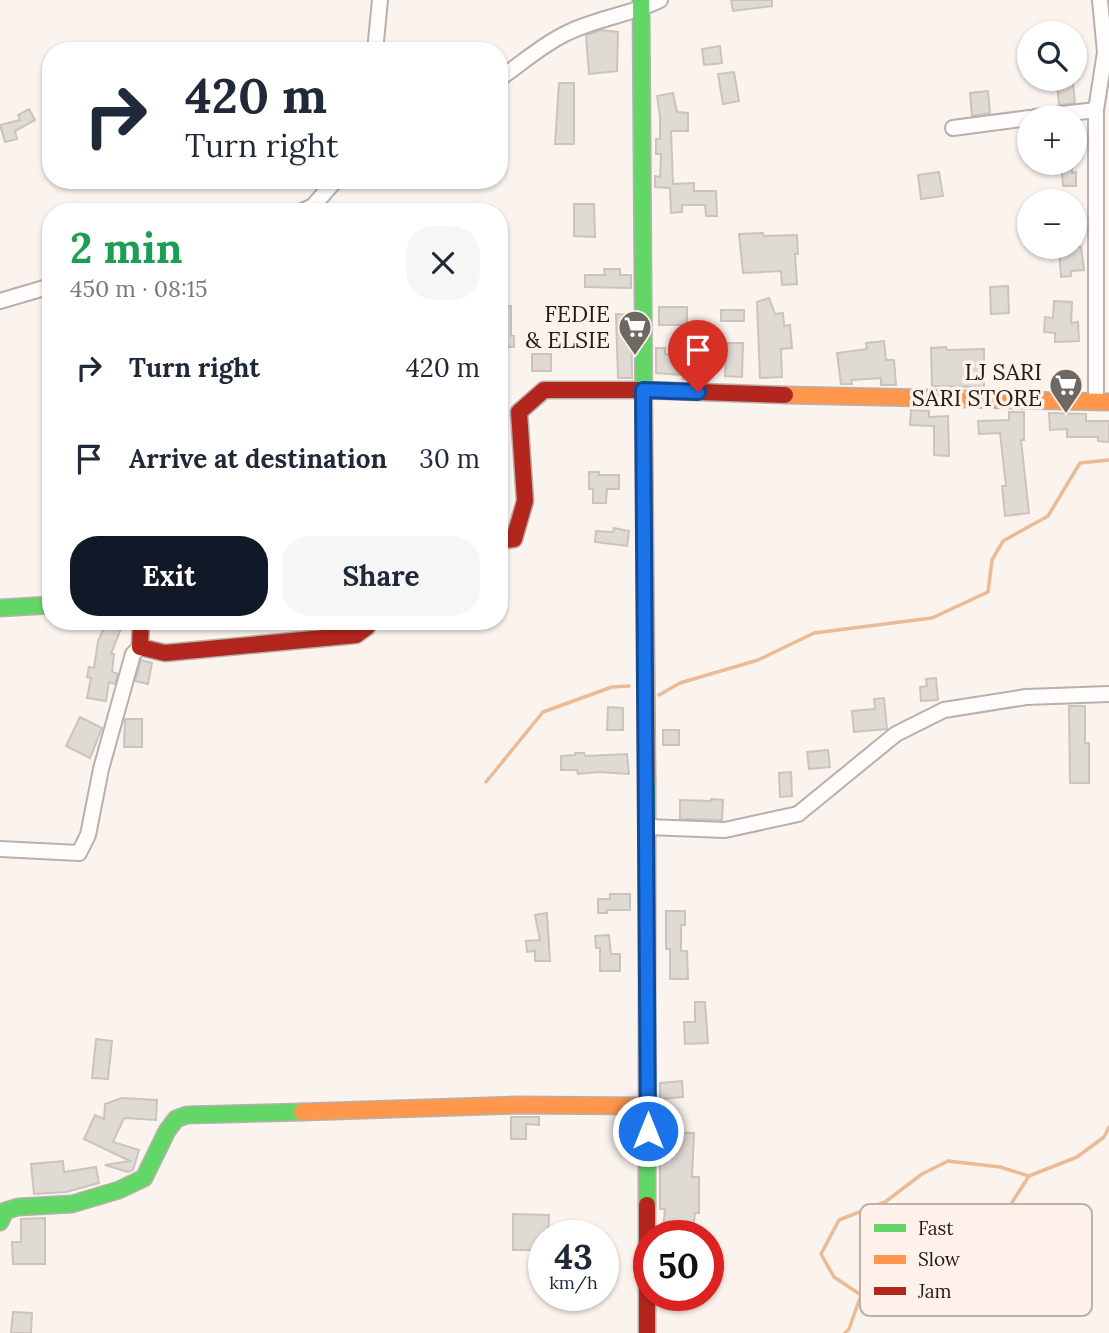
<!DOCTYPE html>
<meta charset="utf-8">
<style>
body{margin:0;font-family:Lora,serif;background:#f6f6f7;color:#1f2937;height:100vh;display:flex;flex-direction:column;font-size:26px;white-space:nowrap}
*{box-sizing:border-box;margin:0}
p{font-size:23px;color:#747a83}
.icon{flex:none;width:38px;height:38px;fill:none;stroke:currentColor;stroke-width:2;stroke-linecap:round;stroke-linejoin:round}
.map{position:relative;flex:1;overflow:hidden}
.panel{position:absolute;left:42px;top:203px;width:466px;height:427px;display:flex;flex-direction:column;background:#fff;border-radius:28px;box-shadow:0 2px 5px #0004}
.panel>*{flex:none}
.banner{position:absolute;left:42px;top:42px;width:466px;height:147px;border-radius:28px;box-shadow:0 2px 5px #0004;background:#fff;color:#1f2937;overflow:hidden}
.buttons{position:absolute;left:1017px;top:21px;display:grid;gap:14px}
.buttons a{display:grid;place-items:center;width:70px;height:70px;border-radius:50%;background:#fff;box-shadow:0 2px 5px #0004;font-size:35px}
.speed{position:absolute;left:528px;top:1220px;display:flex;gap:14px;font-size:35px;font-weight:700;text-align:center}
.speed>*{display:grid;place-content:center;width:91px;height:91px;border-radius:50%;background:#fff;box-shadow:0 2px 5px #0004;line-height:1}
.speed small{font-size:18px;font-weight:400}
.speed .limit{border:10px solid #d22;background:#fff;color:#111}
.pin{position:absolute;display:grid;place-items:center;width:60px;height:60px;color:#fff;margin:-72px -30px;border-radius:50% 50% 50% 0;rotate:-45deg;box-shadow:0 0 7px #0007}
.pin .icon{rotate:45deg}
.me{position:absolute;width:77px;margin:-38px;rotate:0deg;stroke-linejoin:round;filter:drop-shadow(0 0 5px #0008)}
.turn{display:flex;align-items:center;gap:24px;height:147px;padding:0 28px;font-size:32px}
.turn .icon{width:91px;height:91px;stroke-width:2.5}
.turn b{display:block;font-size:49px;line-height:60px}
.round{display:grid;place-items:center;flex:none;width:74px;height:74px;border-radius:28px;background:#f6f6f7}
.head{display:flex;align-items:center;justify-content:space-between;height:119px;padding:0 28px}
h1{font-size:42px;font-weight:700;line-height:52px;color:#1e9e55}
.cta{display:flex;gap:14px;margin-top:auto;padding:14px 28px}
.cta a{flex:1;height:80px;border-radius:28px;background:#111827;color:#fff;font-size:28px;font-weight:700;line-height:80px;text-align:center}
.cta a+a{background:#f6f6f7;color:#1f2937}
ul{padding:0;list-style:none}
li{display:flex;align-items:center;gap:21px;height:91px;padding:0 28px}
li div{flex:1}
li b{display:block;font-size:26px}
li em{font-style:normal}
.map>svg:first-child{display:block}
.lines{fill:none;stroke-linecap:round;stroke-linejoin:round}
.stream{stroke:#ebbb96;stroke-width:3.5}
.building{fill:#e0dad5;stroke:#cac3be;stroke-width:2}
.street-casing{stroke:#b7b0ac;stroke-width:18}
.fast-casing{stroke:#b7b0ac;stroke-width:19}
.slow-casing{stroke:#b7b0ac;stroke-width:19}
.jam-casing{stroke:#b7b0ac;stroke-width:19}
.street{stroke:#fefdfc;stroke-width:14}
.fast{stroke:#63d668;stroke-width:16}
.slow{stroke:#ff974d;stroke-width:16}
.jam{stroke:#b3261e;stroke-width:16}
.route-casing{stroke:#114b97;stroke-width:18}
.route{stroke:#1a73e8;stroke-width:12}
.labels{text-anchor:middle;stroke-width:7;stroke-linejoin:round;paint-order:stroke}
.poi-label{font-size:23px;fill:#231d17;stroke:#fef2ea;text-anchor:end}
.key{fill:#fef2ea;stroke:#bcb2ab;stroke-width:2}
.key-label{font-size:19px;fill:#231d17}
</style>
<div class="map">
<svg width="1109" height="1333" viewBox="0 0 1109 1333">
<rect width="100%" height="100%" fill="#faf3ee"/>
<g class="lines">
<g class="stream">
<path d="M659 695 680 683 758 660 814 633 932 618 988 592 992 560 1003 541 1048 516 1080 463 1109 460"/>
<path d="M486 782 543 712 612 687 629 686"/>
<path d="M982 1249 1029 1176"/>
<path d="M845 1333 849 1329 861 1295 834 1277 821 1254 839 1220 885 1202 922 1174 948 1161 1000 1167 1029 1176 1077 1157 1104 1137 1109 1127"/>
</g>
</g>
<g class="building">
<path d="M731 0H772V6L733 11Z"/>
<path d="M601 30 618 32 617 71 589 74 586 35Z"/>
<path d="M720 46 722 63 704 65 702 49Z"/>
<path d="M734 72 739 101 723 104 718 74Z"/>
<path d="M559 83H574V144H555Z"/>
<path d="M1073 83 1075 103 1059 105 1057 84Z"/>
<path d="M988 91 990 113 972 116 970 93Z"/>
<path d="M673 93 677 112 688 113V131H671L673 184 694 183V191H716L717 216H706L705 205H682V212L671 213 670 188 655 187V176L660 177 661 154H656V139H660V116L657 96Z"/>
<path d="M29 109 35 120 15 131 17 139 5 142 0 125 20 120 18 115Z"/>
<path d="M1061 163H1072V173L1076 172V186H1063Z"/>
<path d="M939 172 943 196 921 199 918 175Z"/>
<path d="M574 204H594L595 237 574 236Z"/>
<path d="M763 233 764 236 797 235 798 254H795L797 284 782 285 781 271 743 273 739 234Z"/>
<path d="M1059 247H1081L1084 270 1071 271V276L1061 277Z"/>
<path d="M604 269H620V275H631V288L585 287V275H605Z"/>
<path d="M1008 286 1009 313 991 314 990 287Z"/>
<path d="M769 298 775 314 783 313 784 326 790 325 792 348 781 349 782 377 760 378 757 302Z"/>
<path d="M1054 301 1072 302 1071 323 1078 322 1079 341 1055 342V333L1044 332 1045 317 1053 318Z"/>
<path d="M499 306H511V336H514V347H499Z"/>
<rect x="659" y="307" width="28" height="18"/>
<rect x="721" y="310" width="23" height="11"/>
<path d="M616 314 631 315 632 378H618Z"/>
<path d="M884 341 886 360H894L896 385H881V378L851 380 852 384H841L837 353 867 349 866 343Z"/>
<path d="M726 343H743L742 377 725 376Z"/>
<path d="M696 347 698 380 683 379 684 375 656 373V348H665V354L684 355V348Z"/>
<path d="M946 347 947 350 984 349V387L932 386 931 348Z"/>
<rect x="532" y="354" width="19" height="17"/>
<path d="M911 410 929 411V417L948 416 949 456 934 455V426L910 425Z"/>
<path d="M1009 412H1024V440H1021L1029 513 1005 516 1002 486H1006L1000 433 979 434 978 421 1009 420Z"/>
<path d="M1049 413 1086 414V421H1109V442L1098 441V437H1067V429L1050 430Z"/>
<path d="M589 472H599V475H619V489H607L606 503H593V489H589Z"/>
<path d="M614 528 629 531 627 546 595 542 596 531 613 532Z"/>
<path d="M107 621H124L111 654H114L112 672 118 674 115 684 109 682 106 701 87 698 91 678 87 677 89 667 94 668 98 641Z"/>
<path d="M141 660 152 663 148 684 135 681Z"/>
<path d="M936 678 938 700 921 701 920 687 927 686 926 679Z"/>
<path d="M884 698 887 729 854 732 852 711 875 709 874 699Z"/>
<path d="M1069 706H1085V743H1089V783H1070Z"/>
<path d="M608 707 623 708V730H607Z"/>
<path d="M80 717 102 728 90 758 66 746Z"/>
<path d="M125 719H142V747H124Z"/>
<rect x="663" y="730" width="16" height="15"/>
<path d="M828 750 830 767 809 769 807 752Z"/>
<path d="M575 753H584L585 756 627 754 629 774 599 772 578 774 577 770H561V756L575 755Z"/>
<path d="M791 772 792 796 780 797 779 773Z"/>
<path d="M711 799 723 800 722 820 680 819V800L711 801Z"/>
<path d="M610 894H630V910H607V913H598V899H610Z"/>
<path d="M666 911H685V925H681V951H687L688 979H670V949H666Z"/>
<path d="M547 913 550 961H535V951L527 952 526 941 540 940 535 915Z"/>
<path d="M609 935 611 954H620V971H600V948H596L595 936Z"/>
<path d="M695 1002H705L708 1043 685 1044 684 1022H695Z"/>
<path d="M96 1039 112 1041 108 1079 92 1078Z"/>
<path d="M682 1081 683 1097 660 1099V1083Z"/>
<path d="M122 1098 157 1100 156 1120 124 1118 113 1142 139 1150 133 1170 128 1172 105 1165 130 1161 84 1139 95 1115 104 1119 105 1104Z"/>
<path d="M511 1117H539V1125L526 1124V1139H511Z"/>
<path d="M660 1132 694 1133 692 1177H699V1213H695L692 1236H662L665 1209H660Z"/>
<path d="M63 1161 64 1172 96 1167 99 1183 66 1192 34 1194 31 1164Z"/>
<path d="M513 1214 549 1215 548 1236H544V1250H513Z"/>
<path d="M45 1218V1264H13L12 1242H21V1219Z"/>
<path d="M13 1312 32 1313 31 1333H11Z"/>
</g>
<g class="lines">
<defs>
<g id="street">
<path d="M375 51 380 0"/>
<path d="M499 79C521 64 543 44 567 33 597 18 630 15 660 0"/>
<path d="M1035 117 1096 110"/>
<path d="M953 128 1029 118"/>
<path d="M300 212 313 206 336 180"/>
<path d="M0 301 51 286"/>
<path d="M1096 402V110L1105 52 1100 0"/>
<path d="M647 827 725 830 798 814 896 734 944 710 1026 697 1109 694"/>
<path d="M0 849 79 853 88 835 101 769 133 654 140 647"/>
</g>
<g id="fast">
<path d="M641 0 644 434"/>
<path d="M0 608 51 605"/>
<path d="M647 779V1205"/>
<path d="M0 1222 5 1211 18 1207 72 1204 119 1190 144 1178 167 1131 176 1119 187 1115 302 1112"/>
</g>
<g id="slow">
<path d="M785 395 1109 402"/>
<path d="M644 434 647 779"/>
<path d="M302 1112 516 1105 648 1106"/>
</g>
<g id="jam">
<path d="M499 541 514 539 525 501 519 412 544 390H643L785 395"/>
<path d="M141 621 140 647 165 653 356 635 367 627 370 621"/>
<path d="M647 1333V1205"/>
</g>
</defs>
<use href="#street" class="street-casing"/>
<use href="#fast" class="fast-casing"/>
<use href="#slow" class="slow-casing"/>
<use href="#jam" class="jam-casing"/>
<use href="#street" class="street"/>
<use href="#fast" class="fast"/>
<use href="#slow" class="slow"/>
<use href="#jam" class="jam"/>
</g>
<g class="lines">
<defs>
<path id="route" d="M648 1131 643 390 698 392"/>
</defs>
<use href="#route" class="route-casing"/>
<use href="#route" class="route"/>
</g>
<defs>
<symbol id="supermarket-pin" viewBox="-11 -11 22 30"><path d="M0 17L-7.5 6A9.5 9.5 0 1 1 7.5 6Z" fill="#6e6862" stroke="#fef2ea"/><path d="M-6-5.5h2.5l.6 2H6L4.5 2H-2.5L-4.4-4H-6ZM-1.5 3.2a1.3 1.3 0 1 0 .1 0ZM3 3.2a1.3 1.3 0 1 0 .1 0Z" fill="#fff"/></symbol>
</defs>
<g fill-rule="evenodd">
<use href="#supermarket-pin" x="616" y="308" width="38" height="52"/>
<use href="#supermarket-pin" x="1047" y="366" width="38" height="52"/>
</g>
<g class="labels">
<g class="poi-label">
<text x="610" y="322">FEDIE<tspan x="610" dy="26">&amp; ELSIE</tspan></text>
<text x="1042" y="380">LJ SARI<tspan x="1042" dy="26">SARI STORE</tspan></text>
</g>
</g>
<rect x="860" y="1204" width="232" height="112" rx="10" class="key"/>
<rect x="874" y="1224" width="32" height="8" fill="#63d668"/>
<rect x="874" y="1255" width="32" height="9" fill="#ff974d"/>
<rect x="874" y="1287" width="32" height="8" fill="#b3261e"/>
<g class="key-label">
<text x="918" y="1235">Fast</text>
<text x="918" y="1266">Slow</text>
<text x="918" y="1298">Jam</text>
</g>
</svg>
<div class="buttons">
<a><svg class="icon" aria-label="search" viewBox="0 0 24 24"><circle cx="10" cy="10" r="6"/><path d="M15 15l6 6"/></svg></a>
<a>+</a>
<a>−</a>
</div>
<div class="speed"><div>43<small>km/h</small></div><div class="limit">50</div></div>
<div class="pin" style="left:698px;top:392px;background:#d93025"><svg class="icon" aria-label="arrive" viewBox="0 0 24 24"><path d="M6 21V4h12l-3 4 3 4H6"/></svg></div>
<svg class="me" style="left:648px;top:1131px" viewBox="-20 -20 40 40"><circle r="17" fill="#1a73e8" stroke="#fff" stroke-width="3"/><path d="M0-11L8 9 0 5-8 9z" fill="#fff"/></svg>
<div class="banner">
<div class="turn"><svg class="icon" aria-label="right" viewBox="0 0 24 24"><path d="M7 20v-9h11M14 6l5 5-5 5"/></svg><div><b>420 m</b>Turn right</div></div>
</div>
<section class="panel">
<div class="head"><div><h1>2 min</h1><p>450 m · 08:15</p></div><a class="round"><svg class="icon" aria-label="close" viewBox="0 0 24 24"><path d="M6 6l12 12M18 6L6 18"/></svg></a></div>
<ul>
<li><svg class="icon" aria-label="right" viewBox="0 0 24 24"><path d="M7 20v-9h11M14 6l5 5-5 5"/></svg><div><b>Turn right</b></div><em>420 m</em></li>
<li><svg class="icon" aria-label="arrive" viewBox="0 0 24 24"><path d="M6 21V4h12l-3 4 3 4H6"/></svg><div><b>Arrive at destination</b></div><em>30 m</em></li>
</ul>
<div class="cta"><a>Exit</a><a>Share</a></div>
</section>
</div>
